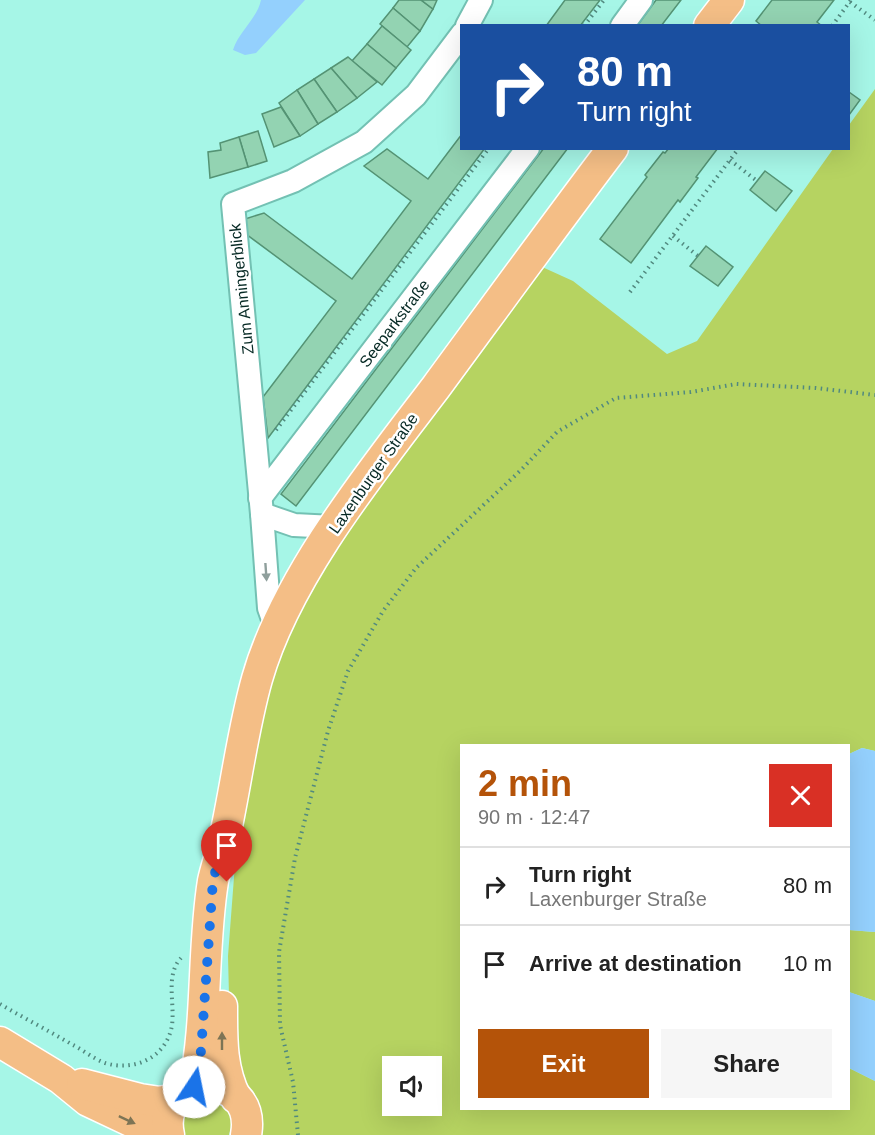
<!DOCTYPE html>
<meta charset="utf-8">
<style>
body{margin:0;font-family:Arial,sans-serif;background:#f6f6f6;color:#222;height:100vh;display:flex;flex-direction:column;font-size:22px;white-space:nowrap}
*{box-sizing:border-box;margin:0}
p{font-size:20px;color:#767676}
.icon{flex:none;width:33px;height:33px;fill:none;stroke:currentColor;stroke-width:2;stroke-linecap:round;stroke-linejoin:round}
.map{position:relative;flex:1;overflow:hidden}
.panel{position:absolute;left:460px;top:744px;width:390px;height:366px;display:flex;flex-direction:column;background:#fff;border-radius:0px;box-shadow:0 6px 24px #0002}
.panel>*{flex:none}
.guide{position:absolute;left:460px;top:24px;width:390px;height:126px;border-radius:0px;box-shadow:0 6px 24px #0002;background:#1a4fa0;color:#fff;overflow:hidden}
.tools{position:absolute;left:382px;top:1056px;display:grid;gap:12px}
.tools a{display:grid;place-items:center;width:60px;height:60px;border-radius:0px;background:#fff;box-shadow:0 6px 24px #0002;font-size:30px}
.pin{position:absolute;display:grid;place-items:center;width:51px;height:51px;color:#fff;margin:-62px -26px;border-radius:50% 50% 50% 0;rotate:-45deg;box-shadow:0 0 6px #0007}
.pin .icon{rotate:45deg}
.me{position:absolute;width:66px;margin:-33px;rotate:11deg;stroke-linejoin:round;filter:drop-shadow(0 0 4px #0008)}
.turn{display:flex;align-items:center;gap:21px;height:126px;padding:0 18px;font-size:27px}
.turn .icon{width:78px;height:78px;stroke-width:2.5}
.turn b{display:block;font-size:42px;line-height:51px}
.round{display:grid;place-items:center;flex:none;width:63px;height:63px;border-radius:0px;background:#f6f6f6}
.overview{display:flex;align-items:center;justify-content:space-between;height:102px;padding:0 18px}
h1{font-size:36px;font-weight:800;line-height:45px;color:#b45309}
.primary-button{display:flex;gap:12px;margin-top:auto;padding:12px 18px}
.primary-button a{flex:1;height:69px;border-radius:0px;background:#b45309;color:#fff;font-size:24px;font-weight:800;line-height:69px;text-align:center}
.primary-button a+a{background:#f6f6f6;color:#222}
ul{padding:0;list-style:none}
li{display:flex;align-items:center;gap:18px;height:78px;padding:0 18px;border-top:2px solid #e0e0e0}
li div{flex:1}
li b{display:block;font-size:22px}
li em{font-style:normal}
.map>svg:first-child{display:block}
.green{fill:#b6d361;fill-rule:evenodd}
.water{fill:#94d0fd}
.building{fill:#93d3b2;stroke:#549374;stroke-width:1.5}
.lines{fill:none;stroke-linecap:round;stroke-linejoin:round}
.minor-casing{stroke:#73c1b3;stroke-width:26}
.major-casing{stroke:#fff;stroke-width:33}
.path{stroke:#51897f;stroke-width:4;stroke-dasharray:1.5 4.5;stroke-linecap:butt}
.minor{stroke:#fff;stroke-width:22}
.major{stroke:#f4be86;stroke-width:30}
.oneway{fill:#8f9f9c}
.oneway2{fill:#7d7455}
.route{stroke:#1a73e8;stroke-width:10;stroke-dasharray:0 18}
.labels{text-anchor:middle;stroke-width:5;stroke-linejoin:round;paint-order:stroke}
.street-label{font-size:16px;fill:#062924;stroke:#fff}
</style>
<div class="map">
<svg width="875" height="1135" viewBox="0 0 875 1135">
<rect width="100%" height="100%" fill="#a6f6e7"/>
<g class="green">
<path d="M875 89V751L862 748 849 754V746H462V1108H849V1068L875 1081V1135H251L231 1075 228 956 236 851 252 747 276 664 311 582 354 515 540 266 573 281 667 354 697 341 833 149 849 148V125ZM393 1066H432V1106H393Z"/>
<path d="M849 930 875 932V1001L849 992Z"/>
<path d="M204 1100C224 1104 237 1112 229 1135H184C176 1115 188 1107 204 1100Z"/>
</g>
<g class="water">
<path d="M261 0H305L256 53 245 55 233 50C239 31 257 19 261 0Z"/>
<path d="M862 748 875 751V932L849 930V754Z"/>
<path d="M849 992 875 1001V1081L849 1068Z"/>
</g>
<g class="building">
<path d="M399 0H421L433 9 420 31 393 8Z"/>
<path d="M421 0H437L433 9Z"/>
<path d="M565 0H600L580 26H546Z"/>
<path d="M656 0H681L661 26H637Z"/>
<path d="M772 0H834L817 22 822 26H762L756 21Z"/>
<path d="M393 8 420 31 407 47 380 24Z"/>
<path d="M382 26 411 50 396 68 367 44Z"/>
<path d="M367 44 396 68 382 85 352 61Z"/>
<path d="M348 57 377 82 357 98 331 68Z"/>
<path d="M331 68 357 98 337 112 314 79Z"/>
<path d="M314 79 337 112 318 124 297 90Z"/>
<path d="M297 90 318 124 300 136 279 103Z"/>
<path d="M849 92 860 100 849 115Z"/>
<path d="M281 107 300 136 274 147 262 114Z"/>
<path d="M258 131 267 161 248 167 239 137Z"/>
<path d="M462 134V148H485L268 438 263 397 336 301 246 234 245 219 264 213 352 279 411 201 364 166 387 149 428 179Z"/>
<path d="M239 137 248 167 210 178 208 152 221 150 220 143Z"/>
<path d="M544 148H568L296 506 281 494Z"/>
<path d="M669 148H718L696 177 698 178 680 202 678 200 631 263 600 239 647 177 645 175 663 152 665 153Z"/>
<path d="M765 171 792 191 776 211 750 190Z"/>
<path d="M706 246 733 267 718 286 690 266Z"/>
</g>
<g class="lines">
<defs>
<g id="minor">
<path d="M467 26 481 0"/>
<path d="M622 26 641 0"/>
<path d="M260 498 528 148"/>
<path d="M262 514 294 525 334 527"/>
<path d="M276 628 269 608 262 514 233 204 293 181 364 142 416 95 462 34"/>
</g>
<g id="major">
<path d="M709 26 729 0"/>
<path d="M222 1006C222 1038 221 1068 236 1098"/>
<path d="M0 1042 61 1079 88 1101 160 1135"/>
<path d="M82 1084 140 1099 160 1102 178 1098"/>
<path d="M194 1087C208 1019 202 949 213 881 216 867 221 854 224 840 236 787 242 732 257 679 286 577 372 471 436 387 495 307 553 227 613 148"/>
<path d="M169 1135C155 1071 258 1068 246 1135"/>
</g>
</defs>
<use href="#minor" class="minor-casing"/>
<use href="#major" class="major-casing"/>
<g class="path">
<path d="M850 2 875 20"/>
<path d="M584 26 604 0"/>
<path d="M832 26 851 0"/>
<path d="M730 160 757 181"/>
<path d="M673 236 698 256"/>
<path d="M630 292 739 148"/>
<path d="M276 430 489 148"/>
<path d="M0 1004C24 1018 49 1031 73 1045 83 1050 94 1059 105 1063 135 1072 167 1057 172 1025 175 1003 165 975 181 958"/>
<path d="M298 1135 293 1082 280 1025 279 952 295 858 328 731 348 671 383 611 416 568 521 470 557 432 616 398 691 392 736 384 816 388 875 395"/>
</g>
<use href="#minor" class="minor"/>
<use href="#major" class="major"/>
</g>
<defs><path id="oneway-solid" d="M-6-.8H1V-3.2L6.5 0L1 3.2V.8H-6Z" transform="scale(1.5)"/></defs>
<use class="oneway" href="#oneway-solid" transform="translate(266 572) rotate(86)"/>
<g class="oneway2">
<use href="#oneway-solid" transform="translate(222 1041) rotate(-90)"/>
<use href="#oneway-solid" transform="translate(127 1120) rotate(25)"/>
</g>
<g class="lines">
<path class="route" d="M194 1087 201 1051 213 880 224 842 227 882"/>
</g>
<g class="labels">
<g class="street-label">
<text transform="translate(241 289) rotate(-96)" y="6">Zum Anningerblick</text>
<text transform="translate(394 323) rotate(-53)" y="6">Seeparkstraße</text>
<text transform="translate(373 473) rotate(-55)" y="6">Laxenburger Straße</text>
</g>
</g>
</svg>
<div class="tools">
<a><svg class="icon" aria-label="sound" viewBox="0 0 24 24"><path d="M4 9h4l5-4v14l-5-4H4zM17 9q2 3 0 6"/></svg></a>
</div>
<div class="pin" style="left:227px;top:882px;background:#d93025"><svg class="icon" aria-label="arrive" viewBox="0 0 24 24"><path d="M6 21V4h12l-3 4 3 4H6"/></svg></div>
<svg class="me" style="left:194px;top:1087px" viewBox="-20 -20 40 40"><circle r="19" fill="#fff"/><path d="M0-13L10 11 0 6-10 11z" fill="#1a73e8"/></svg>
<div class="guide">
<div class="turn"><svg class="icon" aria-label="right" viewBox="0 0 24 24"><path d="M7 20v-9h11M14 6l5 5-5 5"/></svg><div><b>80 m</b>Turn right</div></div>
</div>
<section class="panel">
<div class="overview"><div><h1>2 min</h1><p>90 m · 12:47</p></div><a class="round" style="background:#d93025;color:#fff"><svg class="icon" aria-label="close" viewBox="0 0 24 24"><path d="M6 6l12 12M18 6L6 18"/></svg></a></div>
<ul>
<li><svg class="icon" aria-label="right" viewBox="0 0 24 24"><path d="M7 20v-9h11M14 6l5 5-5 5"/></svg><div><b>Turn right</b><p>Laxenburger Straße</p></div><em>80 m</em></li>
<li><svg class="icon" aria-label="arrive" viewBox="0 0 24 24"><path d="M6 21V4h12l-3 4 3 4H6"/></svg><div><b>Arrive at destination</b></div><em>10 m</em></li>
</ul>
<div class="primary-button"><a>Exit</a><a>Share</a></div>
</section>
</div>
